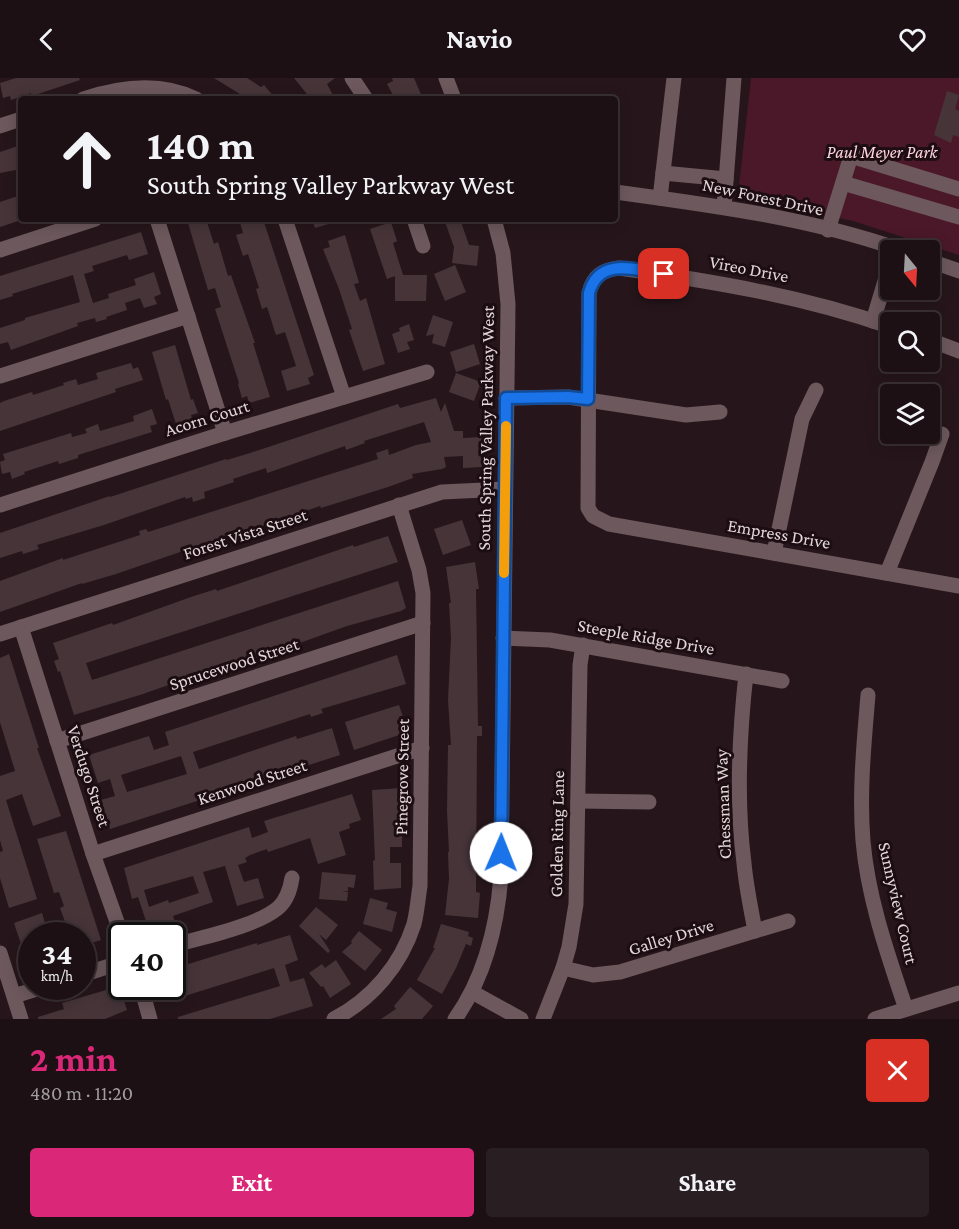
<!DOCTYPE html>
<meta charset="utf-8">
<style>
body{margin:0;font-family:"Crimson Pro",serif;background:#291e22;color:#f1f3f6;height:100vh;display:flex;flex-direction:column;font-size:22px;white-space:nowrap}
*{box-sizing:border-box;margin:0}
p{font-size:20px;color:#a09da0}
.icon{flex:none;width:33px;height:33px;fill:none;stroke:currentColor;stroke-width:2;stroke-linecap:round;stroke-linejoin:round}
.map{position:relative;height:941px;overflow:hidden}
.side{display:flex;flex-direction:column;background:#1c1014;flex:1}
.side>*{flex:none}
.top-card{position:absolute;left:18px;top:18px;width:600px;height:126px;border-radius:6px;box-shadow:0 3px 15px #0003,0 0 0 2px #3a3034;background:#1c1014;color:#f1f3f6;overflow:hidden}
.needle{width:39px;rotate:162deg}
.tools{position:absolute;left:880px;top:162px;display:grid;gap:12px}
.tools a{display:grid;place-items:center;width:60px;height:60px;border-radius:6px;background:#1c1014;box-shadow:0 3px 15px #0003,0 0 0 2px #3a3034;font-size:30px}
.speed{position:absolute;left:18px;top:844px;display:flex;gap:12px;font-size:30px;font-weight:700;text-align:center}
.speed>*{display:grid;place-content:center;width:78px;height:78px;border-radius:50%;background:#1c1014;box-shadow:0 3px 15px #0003,0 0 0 2px #3a3034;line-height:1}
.speed small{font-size:15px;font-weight:400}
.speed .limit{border:3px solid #111;border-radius:9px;background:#fff;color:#111}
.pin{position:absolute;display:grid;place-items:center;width:51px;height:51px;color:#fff;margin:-26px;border-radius:12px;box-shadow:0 3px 9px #0006}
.me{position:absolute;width:66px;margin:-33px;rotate:1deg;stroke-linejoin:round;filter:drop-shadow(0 0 4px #0008)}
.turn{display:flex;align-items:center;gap:21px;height:126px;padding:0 30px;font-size:27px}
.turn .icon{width:78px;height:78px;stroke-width:2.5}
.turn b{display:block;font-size:42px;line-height:51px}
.round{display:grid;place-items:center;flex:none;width:63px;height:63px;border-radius:6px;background:#291e22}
.headline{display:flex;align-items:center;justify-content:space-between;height:102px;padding:0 30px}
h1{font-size:36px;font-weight:700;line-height:45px;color:#db2777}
.button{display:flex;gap:12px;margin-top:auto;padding:12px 30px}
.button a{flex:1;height:69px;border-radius:6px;background:#db2777;color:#fff;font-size:24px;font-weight:700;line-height:69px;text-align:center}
.button a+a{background:#291e22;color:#f1f3f6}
header{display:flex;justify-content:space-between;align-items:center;height:78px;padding:0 30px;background:#1c1014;font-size:27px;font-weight:700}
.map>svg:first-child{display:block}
.green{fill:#4a1829}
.building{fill:#463439;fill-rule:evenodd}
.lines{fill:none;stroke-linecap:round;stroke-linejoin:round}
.minor{stroke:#6c585d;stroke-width:15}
.route-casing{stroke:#114b97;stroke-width:15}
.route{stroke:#1a73e8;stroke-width:10}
.slow{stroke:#f59e0b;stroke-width:10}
.labels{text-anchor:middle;stroke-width:6;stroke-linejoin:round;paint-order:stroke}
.park-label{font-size:18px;font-style:italic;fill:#fed4df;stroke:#1c0d12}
.street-label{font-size:18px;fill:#e3d7da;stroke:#1c0d12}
</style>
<header><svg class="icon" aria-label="back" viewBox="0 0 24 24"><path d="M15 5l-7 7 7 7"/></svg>Navio<svg class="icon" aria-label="heart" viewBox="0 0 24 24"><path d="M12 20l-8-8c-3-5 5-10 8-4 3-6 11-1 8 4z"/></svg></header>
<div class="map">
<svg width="959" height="941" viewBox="0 0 959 941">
<rect width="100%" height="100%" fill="#26161b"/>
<path class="green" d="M751 0H959V177L853 143 738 117Z"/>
<g class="building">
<path d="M16 0H79L80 2 32 18 31 15 11 22 10 18 3 20 0 5Z"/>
<path d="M214 0H247L261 9 264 7 276 21H248Z"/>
<path d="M294 0H335L327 6 335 21H311Z"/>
<path d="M392 0H414L423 21H395L387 6 393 3Z"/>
<path d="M947 13 959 17 955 31 959 33V59L953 57 951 65 934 57Z"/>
<path d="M21 67V91L0 95V74Z"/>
<path d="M21 117V142L0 149V124Z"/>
<path d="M199 141H206L214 166 218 164 228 198 231 197 255 265H253L270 319 249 325 247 318 242 320 238 306 239 305 215 231 221 229 215 210 208 212 188 145Z"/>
<path d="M239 141H263L314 297 308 300 310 306 287 313 281 293 296 288 285 254 276 257 267 229 262 231 256 211 259 210 248 176 243 178 236 157 243 155Z"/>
<path d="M312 141H338V143L315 150Z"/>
<path d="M444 141H460L469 167 479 168 477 188 452 185 454 169Z"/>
<path d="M391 144 397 163 393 165 403 197H427L426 223H395V198L387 201 370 151Z"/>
<path d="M141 154 148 176 129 182 127 177 92 188 94 193 84 196 93 225 109 220 108 216 136 207 134 201 154 194 161 216 154 219 157 226 144 230 140 220 125 225 127 232 106 239 107 241 96 244 95 240 77 245 78 248 11 272 8 264 0 266V250L25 242V240L80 224 73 197 12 216 13 218 0 222V198Z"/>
<path d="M345 157 359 205 354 206 360 223 366 220 385 286 363 293 349 252 352 251 339 211 323 171 330 169 328 163Z"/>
<path d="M455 187 466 214 445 223 434 196Z"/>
<path d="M433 237 453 244 445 269 432 265 434 256 426 258Z"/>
<path d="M409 246 414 262 407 264 410 271 398 275 392 256 400 253 399 250Z"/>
<path d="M474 266 480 286 456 294 450 274Z"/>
<path d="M175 267 191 322 193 321 198 335 191 337 193 344 177 349 168 321 166 322 152 274Z"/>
<path d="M131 285 133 291 138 289 143 302 115 311 116 314 0 353V325L4 323 32 314 33 317 64 307 63 305 76 301 78 307 98 301 96 295Z"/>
<path d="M456 295 481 304 474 323 449 314Z"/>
<path d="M436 320 441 334 445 325 454 353H463V360L483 359 482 389 463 390V378L444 379 446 389 442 391 412 396 413 400 388 409 321 430 320 428 183 475V473L116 496 82 506V505L0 534V503L63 480V482L140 457 139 453 146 451 148 454 378 381 376 375 388 371 389 377 416 367 431 364 424 344 364 363 365 365 346 372 345 368 267 395 266 390 233 401 234 404 204 414 205 420 193 424 192 419 186 421 185 419 104 447 37 467 39 471 23 476 22 473 0 480V455L110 418V419L226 381 227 382 250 375 398 326 400 330Z"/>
<path d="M152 331 157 346 150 348 152 354 78 377V380L59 386 58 383 24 394 25 396 12 401 10 394 2 396 0 384 5 382 3 376 71 355 72 359 87 355 85 351 98 346 100 353 134 343 133 338Z"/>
<path d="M462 442 471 467 443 477 434 451Z"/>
<path d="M388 458 398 484 86 585 92 602 398 503 406 530 401 533 347 548 280 572 212 594 211 592 143 616 74 637 60 593 58 594 54 583 59 581 53 565 112 545 113 547 191 519 216 511 217 513 353 467 354 469Z"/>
<path d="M475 484 479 511H476L478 648H482V658H477L476 814 480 815 478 840 445 837 449 801 448 774H449L447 733 448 667H451L448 622 451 560 449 525H451L446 489Z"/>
<path d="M9 576 39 670H37L61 738 33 748 22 716 6 722 37 821 9 830 0 800V774L3 773 0 762V698L15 693 0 644V580Z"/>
<path d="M397 577 406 606 321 631 323 635 311 639 310 636 193 674 199 691 296 658 297 661 332 650 340 677 110 751 101 722 115 718 110 701 98 705 89 677 149 658 154 672 169 667 165 654ZM181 678 187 696 127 714 121 697Z"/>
<path d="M399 627 408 654 354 672 345 644Z"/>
<path d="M402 710V769H390V785H401V810L374 812 373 783 375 782 372 712Z"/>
<path d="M352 716 361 742 349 746 350 750 339 754 346 777 318 786 310 760 268 774 267 771 250 777 245 780 247 784 238 787 244 804 258 800 264 820 237 828 225 788 203 794 213 824 173 838 176 847 150 855 138 819 132 821 124 790 249 749 252 760 268 754 264 743ZM193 798 199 815 169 825 168 822 149 829 144 812Z"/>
<path d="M66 753 101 862 82 868V858H70L60 830 64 828 59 814 54 815 37 761Z"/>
<path d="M322 794 356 797 354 810 348 809V813H342L348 814 347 823 319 821Z"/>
<path d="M370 820 388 825 386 831 397 834 392 854 363 846Z"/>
<path d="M316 829 338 847 326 862 319 856 330 873 328 875 299 848Z"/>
<path d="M42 835 49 858H32V893H30L14 845Z"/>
<path d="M441 846 469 854 468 858 473 860 471 868 466 866 456 890 442 916 417 902 435 870H433Z"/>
<path d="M359 853 382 872 365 893 342 874 352 865 351 863Z"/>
<path d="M290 857 298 882 285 887 290 904 304 900 313 928 270 941H178V939L280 908 274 890 172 922 168 909H172V891L257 865V867Z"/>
<path d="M336 882 351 906 330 920 323 908 321 909 309 895 322 886 325 890Z"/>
<path d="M410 909 433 928 422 941H381L396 931 394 928Z"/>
<path d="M106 912 108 918 121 914 127 932 105 941H38V939L64 931 62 925Z"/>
</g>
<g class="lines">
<g class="minor">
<path d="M352 0 366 21"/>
<path d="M446 0 454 21"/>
<path d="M83 21C119 9 160 3 196 21"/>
<path d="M0 48 21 41"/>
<path d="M663 95 726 101"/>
<path d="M843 105 959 139"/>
<path d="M615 114C710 127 810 140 901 172"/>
<path d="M660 120 674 0"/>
<path d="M724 129 734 0"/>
<path d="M157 141 225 355"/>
<path d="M285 141 344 319"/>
<path d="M414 141 423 168"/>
<path d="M828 152 851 78 959 111"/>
<path d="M0 172 95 141"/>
<path d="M930 183 959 193"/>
<path d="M873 243 891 183"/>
<path d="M891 249C802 218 711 203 619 190 602 192 593 198 589 215L588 430 593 438 609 446 959 508"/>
<path d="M930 262 959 273"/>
<path d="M0 298 188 238"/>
<path d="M506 320 568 319 686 337 720 334"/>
<path d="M0 427 225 355 427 294"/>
<path d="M774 475 802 341 816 312"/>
<path d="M887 495 932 384 942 356"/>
<path d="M21 549 93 776 122 858"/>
<path d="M0 556 442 414 505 411"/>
<path d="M503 560 550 562 782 603"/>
<path d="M746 596C739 659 736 723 744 785 746 808 751 831 755 853"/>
<path d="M868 617C864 665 859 715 863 763 868 821 888 877 906 931"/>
<path d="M57 663 423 545"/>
<path d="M578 723 649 724"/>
<path d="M93 776 422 670"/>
<path d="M172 868C202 859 255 849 278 830 287 822 290 812 292 800"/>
<path d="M0 875 21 941"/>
<path d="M563 890 593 897 620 894 788 843"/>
<path d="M82 897 122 884"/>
<path d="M141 909 150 941"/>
<path d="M472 914 521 941"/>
<path d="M14 918 43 909"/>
<path d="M334 941C372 921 401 887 414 846 417 834 418 821 420 808L423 515 419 492 399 427"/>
<path d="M455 941C485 899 497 849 501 798L508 226 503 175 494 141"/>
<path d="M543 941 563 890 569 869 576 826 580 587 583 567"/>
<path d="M875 941 959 915"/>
</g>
</g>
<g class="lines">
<defs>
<path id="route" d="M501 775 506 320 568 319 588 321 589 215C599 178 636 192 664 196"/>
</defs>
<use href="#route" class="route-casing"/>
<use href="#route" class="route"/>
<path class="slow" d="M504 495 506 348"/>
</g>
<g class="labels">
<g class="park-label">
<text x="882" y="80">Paul Meyer Park</text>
</g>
<g class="street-label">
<text transform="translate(763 119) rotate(12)" y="6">New Forest Drive</text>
<text transform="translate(749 191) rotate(11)" y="6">Vireo Drive</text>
<text transform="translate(207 340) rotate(-17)" y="6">Acorn Court</text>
<text transform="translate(486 350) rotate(-89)" y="6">South Spring Valley Parkway West</text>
<text transform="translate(245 456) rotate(-18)" y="6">Forest Vista Street</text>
<text transform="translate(779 456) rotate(10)" y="6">Empress Drive</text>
<text transform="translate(646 559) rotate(10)" y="6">Steeple Ridge Drive</text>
<text transform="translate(234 586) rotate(-18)" y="6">Sprucewood Street</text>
<text transform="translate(89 698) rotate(72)" y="6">Verdugo Street</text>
<text transform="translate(402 699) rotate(-89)" y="6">Pinegrove Street</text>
<text transform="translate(252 704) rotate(-18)" y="6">Kenwood Street</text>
<text transform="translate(723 726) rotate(-92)" y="6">Chessman Way</text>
<text transform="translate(557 756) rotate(-89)" y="6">Golden Ring Lane</text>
<text transform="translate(898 825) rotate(77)" y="6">Sunnyview Court</text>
<text transform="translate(671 859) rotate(-17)" y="6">Galley Drive</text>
</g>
</g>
</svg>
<div class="tools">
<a><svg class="needle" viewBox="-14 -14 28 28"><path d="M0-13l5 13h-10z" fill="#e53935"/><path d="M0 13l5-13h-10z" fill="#a09da0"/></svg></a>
<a><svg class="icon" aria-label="search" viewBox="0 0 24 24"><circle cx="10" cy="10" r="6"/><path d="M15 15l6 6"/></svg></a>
<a><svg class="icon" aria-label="layers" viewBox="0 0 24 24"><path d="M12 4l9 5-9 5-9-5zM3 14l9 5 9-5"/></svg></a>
</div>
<div class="speed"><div>34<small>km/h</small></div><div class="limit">40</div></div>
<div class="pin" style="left:664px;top:196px;background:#d93025"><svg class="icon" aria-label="arrive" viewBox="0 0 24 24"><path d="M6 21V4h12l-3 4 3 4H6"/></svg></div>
<svg class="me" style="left:501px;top:775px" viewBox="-20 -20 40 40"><circle r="19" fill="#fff"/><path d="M0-13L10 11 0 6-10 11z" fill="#1a73e8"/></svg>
<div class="top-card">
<div class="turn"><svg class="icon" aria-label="ahead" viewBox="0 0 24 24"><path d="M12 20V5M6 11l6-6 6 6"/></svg><div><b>140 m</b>South Spring Valley Parkway West</div></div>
</div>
</div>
<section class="side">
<div class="headline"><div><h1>2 min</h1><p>480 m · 11:20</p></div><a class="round" style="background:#d93025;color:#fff"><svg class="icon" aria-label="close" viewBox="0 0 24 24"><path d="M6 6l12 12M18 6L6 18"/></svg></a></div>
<div class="button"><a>Exit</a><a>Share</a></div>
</section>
